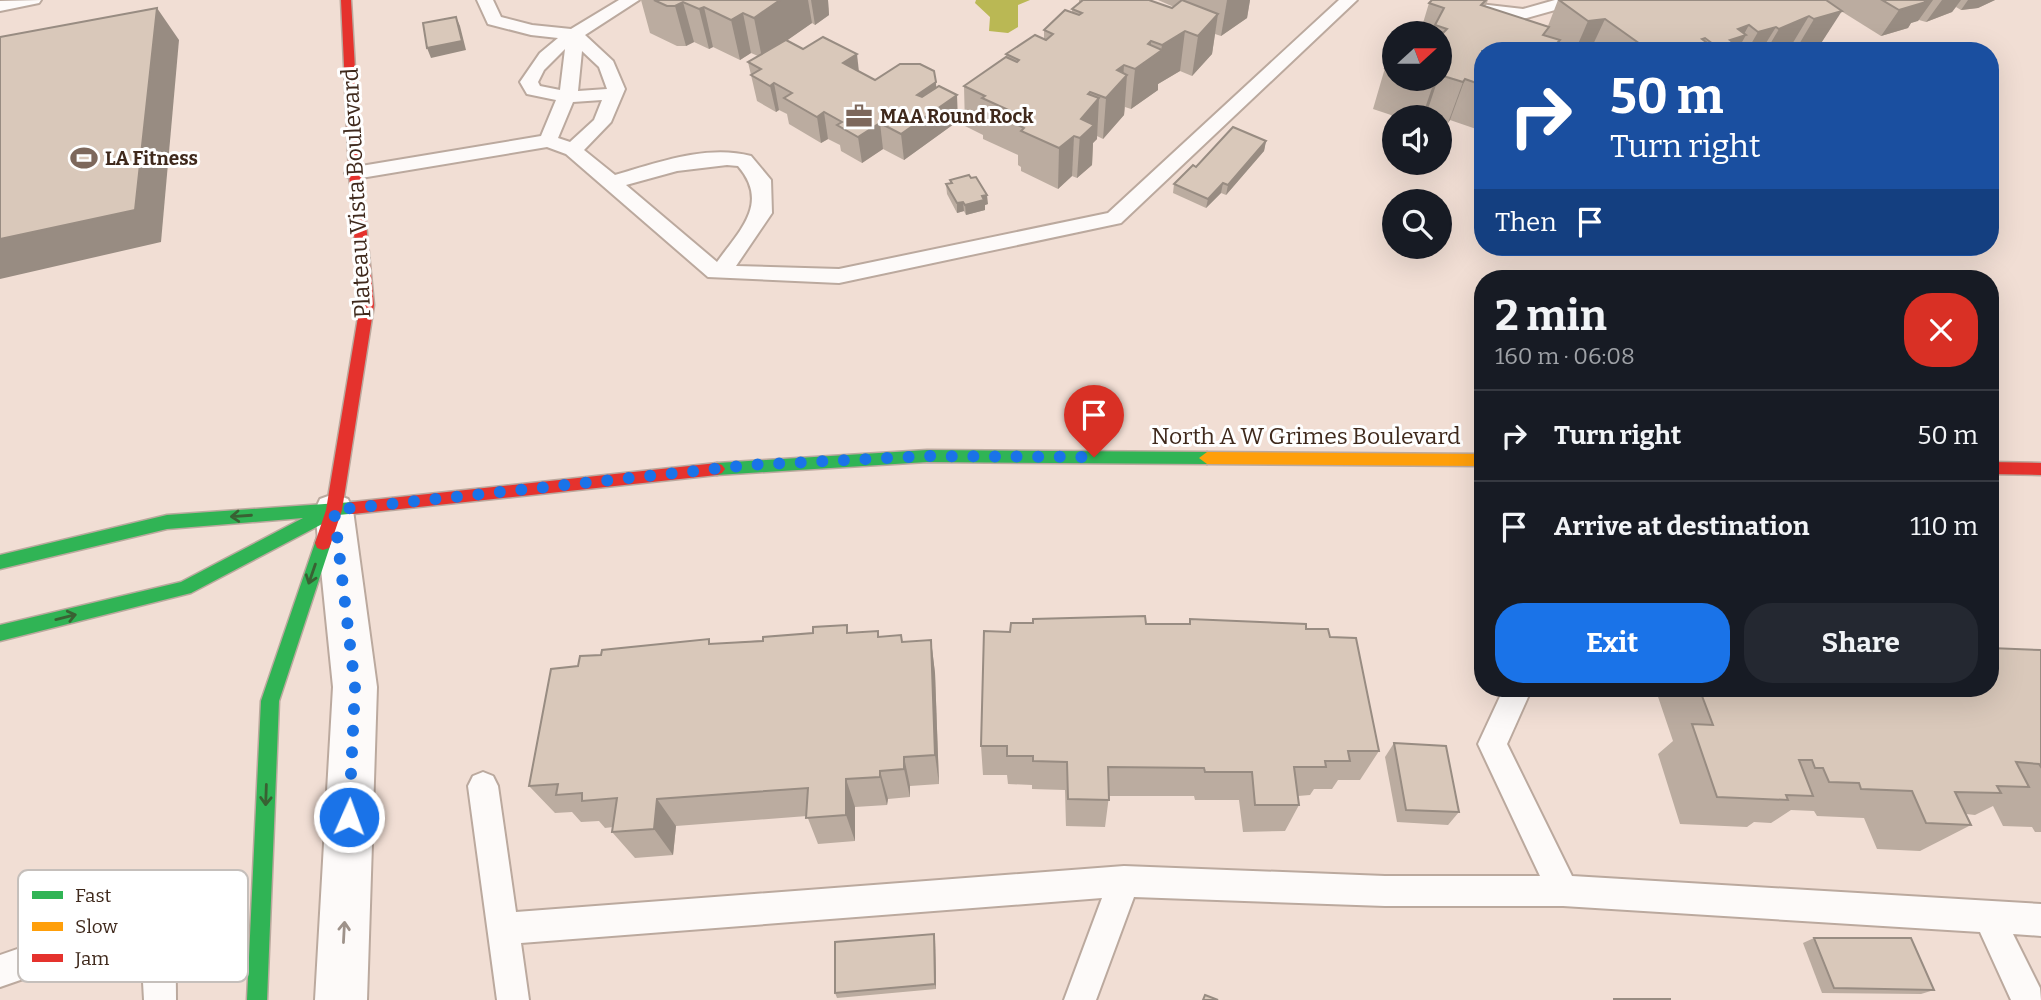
<!DOCTYPE html>
<meta charset="utf-8">
<style>
body{margin:0;font-family:Bitter,serif;background:#242831;color:#f1f3f6;height:100vh;display:flex;flex-direction:column;font-size:26px;white-space:nowrap}
*{box-sizing:border-box;margin:0}
p{font-size:23px;color:#9ea1a6}
.icon{flex:none;width:38px;height:38px;fill:none;stroke:currentColor;stroke-width:2;stroke-linecap:round;stroke-linejoin:round}
.map{position:relative;flex:1;overflow:hidden}
.side{position:absolute;left:1474px;top:270px;width:525px;height:427px;display:flex;flex-direction:column;background:#171b24;border-radius:28px;box-shadow:0 7px 28px #0002}
.side>*{flex:none}
.top-card{position:absolute;left:1474px;top:42px;width:525px;height:214px;border-radius:28px;box-shadow:0 7px 28px #0002;background:#1a4fa0;color:#fff;overflow:hidden}
.needle{width:46px;rotate:69deg}
.buttons{position:absolute;left:1382px;top:21px;display:grid;gap:14px}
.buttons a{display:grid;place-items:center;width:70px;height:70px;border-radius:50%;background:#171b24;box-shadow:0 7px 28px #0002;font-size:35px}
.pin{position:absolute;display:grid;place-items:center;width:60px;height:60px;color:#fff;margin:-72px -30px;border-radius:50% 50% 50% 0;rotate:-45deg;box-shadow:0 0 7px #0007}
.pin .icon{rotate:45deg}
.me{position:absolute;width:77px;margin:-38px;rotate:2deg;stroke-linejoin:round;filter:drop-shadow(0 0 5px #0008)}
.turn{display:flex;align-items:center;gap:24px;height:147px;padding:0 21px;font-size:32px}
.turn .icon{width:91px;height:91px;stroke-width:2.5}
.turn b{display:block;font-size:49px;line-height:60px}
.then{display:flex;align-items:center;height:66px;padding:0 21px;background:#0003;gap:14px;font-size:26px}
.round{display:grid;place-items:center;flex:none;width:74px;height:74px;border-radius:28px;background:#242831}
.summary{display:flex;align-items:center;justify-content:space-between;height:119px;padding:0 21px}
h1{font-size:42px;font-weight:700;line-height:52px}
.action{display:flex;gap:14px;margin-top:auto;padding:14px 21px}
.action a{flex:1;height:80px;border-radius:28px;background:#1a73e8;color:#fff;font-size:28px;font-weight:700;line-height:80px;text-align:center}
.action a+a{background:#242831;color:#f1f3f6}
ul{padding:0;list-style:none}
li{display:flex;align-items:center;gap:21px;height:91px;padding:0 21px;border-top:2px solid #363941}
li div{flex:1}
li b{display:block;font-size:26px}
li em{font-style:normal}
.map>svg:first-child{display:block}
.water{fill:#bab854}
.lines{fill:none;stroke-linecap:round;stroke-linejoin:round}
.lane-casing{stroke:#bba99e;stroke-width:4}
.street-casing{stroke:#bba99e;stroke-width:4}
.fast-casing{stroke:#bba99e;stroke-width:3}
.slow-casing{stroke:#bba99e;stroke-width:3}
.jam-casing{stroke:#bba99e;stroke-width:3}
.lane{fill:#fdfaf9;fill-rule:evenodd}
.street{fill:#fdfaf9;fill-rule:evenodd}
.fast{fill:#30b455;fill-rule:evenodd}
.slow{fill:#ff9f0a;fill-rule:evenodd}
.jam{fill:#e5322d;fill-rule:evenodd}
.wall{fill:#bbaca0}
.shaded-wall{fill:#988c82}
.building{fill:#d9c8ba;stroke:#988c82;stroke-width:2}
.oneway{stroke:#396133}
.oneway2{stroke:#9e928a}
.route{stroke:#1a73e8;stroke-width:12;stroke-dasharray:0 21.6}
.labels{text-anchor:middle;stroke-width:6;stroke-linejoin:round;paint-order:stroke}
.far-poi-label{font-size:19px;font-weight:bold;fill:#3f291c;stroke:#fff;text-anchor:start}
.street-label{font-size:23px;fill:#3f291c;stroke:#fff}
.key{fill:#fff;stroke:#c5bfbb;stroke-width:2}
.key-label{font-size:19px;fill:#3f291c}
</style>
<div class="map">
<svg width="2041" height="1000" viewBox="0 0 2041 1000">
<rect width="100%" height="100%" fill="#f1ded4"/>
<path class="water" d="M976 0H1030L1018 5V27L1008 33 989 31 990 17 975 3Z"/>
<g class="lines">
<defs>
<g id="lane">
<path d="M41 0 39 3 0 11V1Z"/>
<path d="M477 0H493L501 17 532 25 571 29 619 0H639L585 35 613 61 625 89 611 122 584 150 615 175C656 163 707 144 751 156L771 180 772 213 736 266 839 269 1108 213 1339 0H1357L1121 223 839 283 708 277 566 154 547 147 355 179 348 177 345 173 355 167 541 136 556 100 527 94 520 82 540 53 558 38 531 35 488 24ZM565 49 560 90 540 86 538 82 544 70ZM582 51 599 67 607 89 578 91ZM602 100 594 120 570 142 558 138 573 102ZM727 165 738 166C770 203 740 230 717 262L626 185 677 171Z"/>
<path d="M1445 0 1523 9 1555 0H1582L1580 3 1523 19 1458 10Z"/>
<path d="M1504 688H1532L1507 744 1572 876 2041 904V936L2013 934 2040 988 2041 1000H2011L1980 932 1563 906H1385L1134 897 1096 1000H1064L1102 898 521 943 529 1000H497L468 786 473 776 483 772 493 776 498 786 516 912 1124 866 1385 876H1540L1478 744Z"/>
<path d="M154 913 165 918C176 944 176 972 176 1000H144L141 946 107 950 0 987V955L107 918Z"/>
</g>
<path id="street" d="M334 494 348 499 353 510 377 687 367 1000H315L333 687 315 510 320 499Z"/>
<g id="fast">
<path d="M927 450 1207 452 1215 458 1207 464 927 462 717 475 712 473 709 469 712 465 717 463Z"/>
<path d="M353 502 359 503 361 508 359 513 328 516 326 522 191 593 0 641V625L181 582 303 518 167 529 0 569V555L167 515Z"/>
<path d="M323 536 329 538 331 543 279 701 267 1000H247L261 701 315 543 317 538Z"/>
</g>
<path id="slow" d="M1207 452 1482 454V466L1207 464 1199 458Z"/>
<g id="jam">
<path d="M341 0H351L361 173 374 305 342 510 331 543 329 548 323 550 317 548 315 543 326 510 360 305 349 173Z"/>
<path d="M1990 462 2041 463V475L1990 474Z"/>
<path d="M717 463 722 465 725 469 722 473 717 475 353 514 347 513 345 508 347 503 353 502Z"/>
</g>
</defs>
<use href="#lane" class="lane-casing"/>
<use href="#street" class="street-casing"/>
<use href="#fast" class="fast-casing"/>
<use href="#slow" class="slow-casing"/>
<use href="#jam" class="jam-casing"/>
<use href="#lane" class="lane"/>
<use href="#street" class="street"/>
<use href="#fast" class="fast"/>
<use href="#slow" class="slow"/>
<use href="#jam" class="jam"/>
</g>
<g class="wall">
<path d="M641 0H828L829 15 815 25 812 23 787 40 803 49 859 72 875 80 936 88 958 121 904 160 883 149 862 163 841 151 840 145 828 139 821 143 789 124 787 114 779 110 776 112 757 101 748 62 758 56 751 53 740 60 713 47 709 49 694 42 686 46H677L650 33Z"/>
<path d="M1079 0H1149L1172 8 1174 7 1158 0H1250L1247 18 1221 36 1215 34 1212 54 1192 76 1180 71 1158 84V90L1131 109 1125 107 1124 115 1103 139 1097 136V139L1093 143 1092 165 1077 178 1072 176 1058 189 1021 171V167L1018 165V155L983 139V135L965 126 964 86 1006 58V54L1044 39V30L1072 13V9L1079 4Z"/>
<path d="M1432 0H1488L1485 7 1548 26 1558 0H1995L1978 8 1961 10 1956 7 1952 12 1926 22 1919 20 1911 23 1908 28 1881 36 1841 11 1816 51H1482V131L1450 120 1448 123 1440 120V117H1432L1426 115 1424 117H1397L1373 109 1385 68 1395 52V79H1440V33H1420L1429 3Z"/>
<path d="M1266 141 1264 151 1226 195 1221 193 1206 208 1173 193 1174 184 1196 167Z"/>
<path d="M950 180 988 204 985 205V210L966 215 964 211 957 213 947 194 946 184 950 183Z"/>
<path d="M1190 619 1306 629 1330 637 1379 751 1360 780H1338L1332 789H1314L1310 795 1298 796 1299 805 1285 831 1243 832 1239 800H1195L1194 796H1109L1105 827 1066 826 1065 790 1032 789V785L1008 784 1007 775H983L981 746 1010 632 1146 624H1189Z"/>
<path d="M878 631 879 636 902 642 931 640 935 673 939 784 910 786V797L888 799 887 805 855 807V841L818 844 807 816 676 826 673 855 635 858 612 832 613 827 605 828 599 821 581 822 572 812 555 813 529 786 578 666 601 655 712 644Z"/>
<path d="M2041 650V832H2035L2032 827 2003 826 1993 806 1975 815 1966 814 1971 825 1920 851 1877 849 1864 818 1817 816 1814 811 1791 810 1771 823 1754 822 1747 827 1680 824 1658 754 1673 741 1655 688H1990Z"/>
<path d="M1394 743 1459 812 1448 825 1397 822 1385 757Z"/>
<path d="M934 934 935 939 936 989 837 998 835 993Z"/>
<path d="M1814 938 1934 990 1921 994 1822 993 1803 943Z"/>
</g>
<g class="shaded-wall">
<path d="M780 0H808L812 23 762 58 754 18Z"/>
<path d="M811 0H828L829 15 815 25Z"/>
<path d="M1227 0H1250L1247 18 1221 36Z"/>
<path d="M1922 0H1933L1918 21 1911 23 1908 28 1881 36 1899 10Z"/>
<path d="M1942 0H1961L1952 12 1926 22Z"/>
<path d="M1968 0H1995L1978 8 1961 10Z"/>
<path d="M683 2 694 42 686 46 675 6Z"/>
<path d="M704 7 713 47 709 49 699 9Z"/>
<path d="M157 8 179 40 161 242 0 279V239Z"/>
<path d="M1842 11 1816 51H1795L1814 19Z"/>
<path d="M743 13 751 53 740 60 731 20Z"/>
<path d="M1218 14 1212 54 1192 76 1198 36Z"/>
<path d="M1809 16 1788 51H1766L1779 29Z"/>
<path d="M456 17 460 26 466 50 431 58 427 48Z"/>
<path d="M1605 19 1590 51H1575L1588 21Z"/>
<path d="M1749 25 1743 36 1746 35 1737 51H1715L1717 47 1738 29Z"/>
<path d="M1776 27 1761 51H1747L1758 32Z"/>
<path d="M1185 31 1180 71 1158 84V90L1131 109 1135 69 1148 44 1151 41 1150 59 1161 51 1162 45Z"/>
<path d="M1705 38 1699 49 1710 45 1707 51H1695L1702 39Z"/>
<path d="M1560 40 1555 51H1550Z"/>
<path d="M857 54 860 81 843 63Z"/>
<path d="M1124 65 1123 80 1127 75 1124 115 1103 139 1106 98 1117 70Z"/>
<path d="M1436 79H1438L1426 115 1424 117H1422L1434 82Z"/>
<path d="M1465 79 1450 120 1448 123 1463 82Z"/>
<path d="M936 82 937 108 957 95 958 121 904 160 901 134 917 95Z"/>
<path d="M774 83 779 110 776 112 770 86Z"/>
<path d="M1090 92 1089 110 1099 98 1097 139 1093 143 1092 165 1077 178 1081 119 1088 94Z"/>
<path d="M824 112 828 139 821 143 817 117Z"/>
<path d="M880 123 883 149 862 163 858 137Z"/>
<path d="M1074 136 1072 176 1058 189 1059 148Z"/>
<path d="M1266 141 1264 151 1226 195 1228 185Z"/>
<path d="M1223 183 1221 193 1206 208 1208 199Z"/>
<path d="M987 195 988 204 985 205V210L966 215 965 205 982 196Z"/>
<path d="M963 202 964 211 957 213V203Z"/>
<path d="M931 640 935 673 939 784 935 755Z"/>
<path d="M904 757 910 786V797L904 769Z"/>
<path d="M880 771 888 799 887 805 880 777Z"/>
<path d="M846 779 855 807V841L846 815Z"/>
<path d="M657 799 676 826 673 855 654 829Z"/>
<path d="M934 934 935 939 936 989 935 984Z"/>
</g>
<g class="building">
<path d="M654 0H780L754 18 743 13 731 20 704 7 699 9 683 2 675 6H667Z"/>
<path d="M1083 0H1149L1172 8 1182 0 1218 14 1198 36 1185 31 1162 45 1151 41 1148 44 1162 50 1135 69 1124 65 1117 70 1127 75 1106 98 1090 92 1088 94 1099 98 1081 119 1094 125 1080 138 1074 136 1059 148 1021 131 1024 128 1018 125 1026 118 982 98 985 96 964 86 1006 57 1017 62 1019 60 1006 54 1035 35 1046 40 1053 34 1044 30 1065 10 1079 15 1082 13 1072 9Z"/>
<path d="M1432 0H1486L1481 5 1549 27 1543 35 1560 40 1550 51H1482V85L1465 79 1463 82 1440 75V36L1447 29 1435 25 1444 8 1429 3Z"/>
<path d="M1559 0H1826L1842 11 1814 19 1809 16 1779 29 1776 27 1758 32 1749 25 1738 29 1746 35 1730 40 1733 42 1717 47 1705 38 1702 39 1710 45 1695 51H1650L1605 19 1588 21Z"/>
<path d="M1882 0H1924L1926 2 1899 10Z"/>
<path d="M157 8 135 210 0 239V37Z"/>
<path d="M456 17 462 41 427 48 423 23Z"/>
<path d="M823 37 857 54 843 63 875 80 900 64H920L934 71 936 82 917 95 922 97 939 86 957 95 901 134 880 123 858 137 837 125 842 122 824 112 817 117 784 98 792 93 774 83 770 86 751 75 761 69 748 62 786 40 803 49Z"/>
<path d="M1395 52V72L1385 68Z"/>
<path d="M1415 79H1436L1434 82H1426Z"/>
<path d="M1233 127 1266 141 1228 185 1223 183 1208 199 1174 184 1193 165 1196 167Z"/>
<path d="M969 175 971 178 976 177 987 195 982 196 984 200 965 205 963 202 957 203 946 184 952 183 950 180Z"/>
<path d="M1145 616 1146 624H1190V619L1306 624V629H1328L1330 637 1356 638 1379 751H1348L1350 761H1325L1326 767H1294L1299 805H1255L1252 772H1205L1204 768 1108 767 1109 800 1068 799 1067 762 1033 761V756H1007V746H981L984 631 1010 632 1011 623H1033V619Z"/>
<path d="M847 625V633L878 631V637L901 635 902 642 931 640 935 755 904 757V769L880 771V777L846 779V815L806 818 808 788 657 799 654 829 612 832 617 798 582 801V793L556 795 558 784 529 786 551 669 578 666 580 656 601 655 602 650 709 639V644L763 641V637L813 633V627Z"/>
<path d="M1990 648 2041 650V767L2039 764 2016 762 2029 787 1997 786 2001 793 1955 792 1971 825 1926 823 1912 791 1861 789 1859 783 1829 782 1823 768H1815L1812 760H1799L1813 796 1786 795 1788 800 1717 797 1692 724 1713 725 1699 688H1990Z"/>
<path d="M1394 743 1446 746 1459 812 1406 810Z"/>
<path d="M934 934 935 984 835 993V942Z"/>
<path d="M1814 938H1911L1934 990 1834 988Z"/>
<path d="M1205 995 1218 1000H1203Z"/>
<rect x="1614" y="999" width="56" height="1"/>
</g>
<defs><path id="oneway-shaft" d="M-6 0H5M1.5-3L5.5 0L1.5 3" fill="none" stroke-width="1.6" stroke-linecap="round" stroke-linejoin="round" transform="scale(1.75)"/></defs>
<g class="oneway">
<use href="#oneway-shaft" transform="translate(241 516) rotate(176)"/>
<use href="#oneway-shaft" transform="translate(312 574) rotate(109)"/>
<use href="#oneway-shaft" transform="translate(66 617) rotate(-14)"/>
<use href="#oneway-shaft" transform="translate(266 795) rotate(92)"/>
</g>
<use class="oneway2" href="#oneway-shaft" transform="translate(344 932) rotate(-87)"/>
<g class="lines">
<path class="route" d="M349 817 355 687 334 510 750 465 927 456 1094 457"/>
</g>
<defs>
<symbol id="office-bare" viewBox="-9 -9 18 18"><path d="M-6-3h4V-5.5h4V-3h4V5H-6ZM-1-4.5V-3h2v-1.5ZM-6 0V1H6V0Z" fill="#7d685c" stroke="#fff" stroke-width="2.5" paint-order="stroke"/></symbol>
<symbol id="stadium-bare" viewBox="-9 -9 18 18"><path d="M0-5a6.5 5 0 1 0 0 10a6.5 5 0 1 0 0-10ZM-3.5-1.8h7v3.6h-7Z" fill="#7d685c" stroke="#fff" stroke-width="2.5" paint-order="stroke"/></symbol>
</defs>
<g fill-rule="evenodd">
<use href="#office-bare" x="840" y="97" width="38" height="38"/>
<use href="#stadium-bare" x="65" y="139" width="38" height="38"/>
</g>
<g class="labels">
<g class="far-poi-label">
<text x="880" y="123">MAA Round Rock</text>
<text x="105" y="165">LA Fitness</text>
</g>
<g class="street-label">
<text transform="translate(356 193) rotate(-93)" y="8">Plateau Vista Boulevard</text>
<text x="1306" y="444">North A W Grimes Boulevard</text>
</g>
</g>
<rect x="18" y="870" width="230" height="112" rx="10" class="key"/>
<rect x="32" y="891" width="31" height="8" fill="#30b455"/>
<rect x="32" y="922" width="31" height="9" fill="#ff9f0a"/>
<rect x="32" y="954" width="31" height="8" fill="#e5322d"/>
<g class="key-label">
<text x="75" y="902">Fast</text>
<text x="75" y="933">Slow</text>
<text x="75" y="965">Jam</text>
</g>
</svg>
<div class="buttons">
<a><svg class="needle" viewBox="-14 -14 28 28"><path d="M0-13l5 13h-10z" fill="#e53935"/><path d="M0 13l5-13h-10z" fill="#9ea1a6"/></svg></a>
<a><svg class="icon" aria-label="sound" viewBox="0 0 24 24"><path d="M4 9h4l5-4v14l-5-4H4zM17 9q2 3 0 6"/></svg></a>
<a><svg class="icon" aria-label="search" viewBox="0 0 24 24"><circle cx="10" cy="10" r="6"/><path d="M15 15l6 6"/></svg></a>
</div>
<div class="pin" style="left:1094px;top:457px;background:#d93025"><svg class="icon" aria-label="arrive" viewBox="0 0 24 24"><path d="M6 21V4h12l-3 4 3 4H6"/></svg></div>
<svg class="me" style="left:349px;top:817px" viewBox="-20 -20 40 40"><circle r="17" fill="#1a73e8" stroke="#fff" stroke-width="3"/><path d="M0-11L8 9 0 5-8 9z" fill="#fff"/></svg>
<div class="top-card">
<div class="turn"><svg class="icon" aria-label="right" viewBox="0 0 24 24"><path d="M7 20v-9h11M14 6l5 5-5 5"/></svg><div><b>50 m</b>Turn right</div></div>
<div class="then">Then<svg class="icon" aria-label="arrive" viewBox="0 0 24 24"><path d="M6 21V4h12l-3 4 3 4H6"/></svg></div>
</div>
<section class="side">
<div class="summary"><div><h1>2 min</h1><p>160 m · 06:08</p></div><a class="round" style="background:#d93025;color:#fff"><svg class="icon" aria-label="close" viewBox="0 0 24 24"><path d="M6 6l12 12M18 6L6 18"/></svg></a></div>
<ul>
<li><svg class="icon" aria-label="right" viewBox="0 0 24 24"><path d="M7 20v-9h11M14 6l5 5-5 5"/></svg><div><b>Turn right</b></div><em>50 m</em></li>
<li><svg class="icon" aria-label="arrive" viewBox="0 0 24 24"><path d="M6 21V4h12l-3 4 3 4H6"/></svg><div><b>Arrive at destination</b></div><em>110 m</em></li>
</ul>
<div class="action"><a>Exit</a><a>Share</a></div>
</section>
</div>
